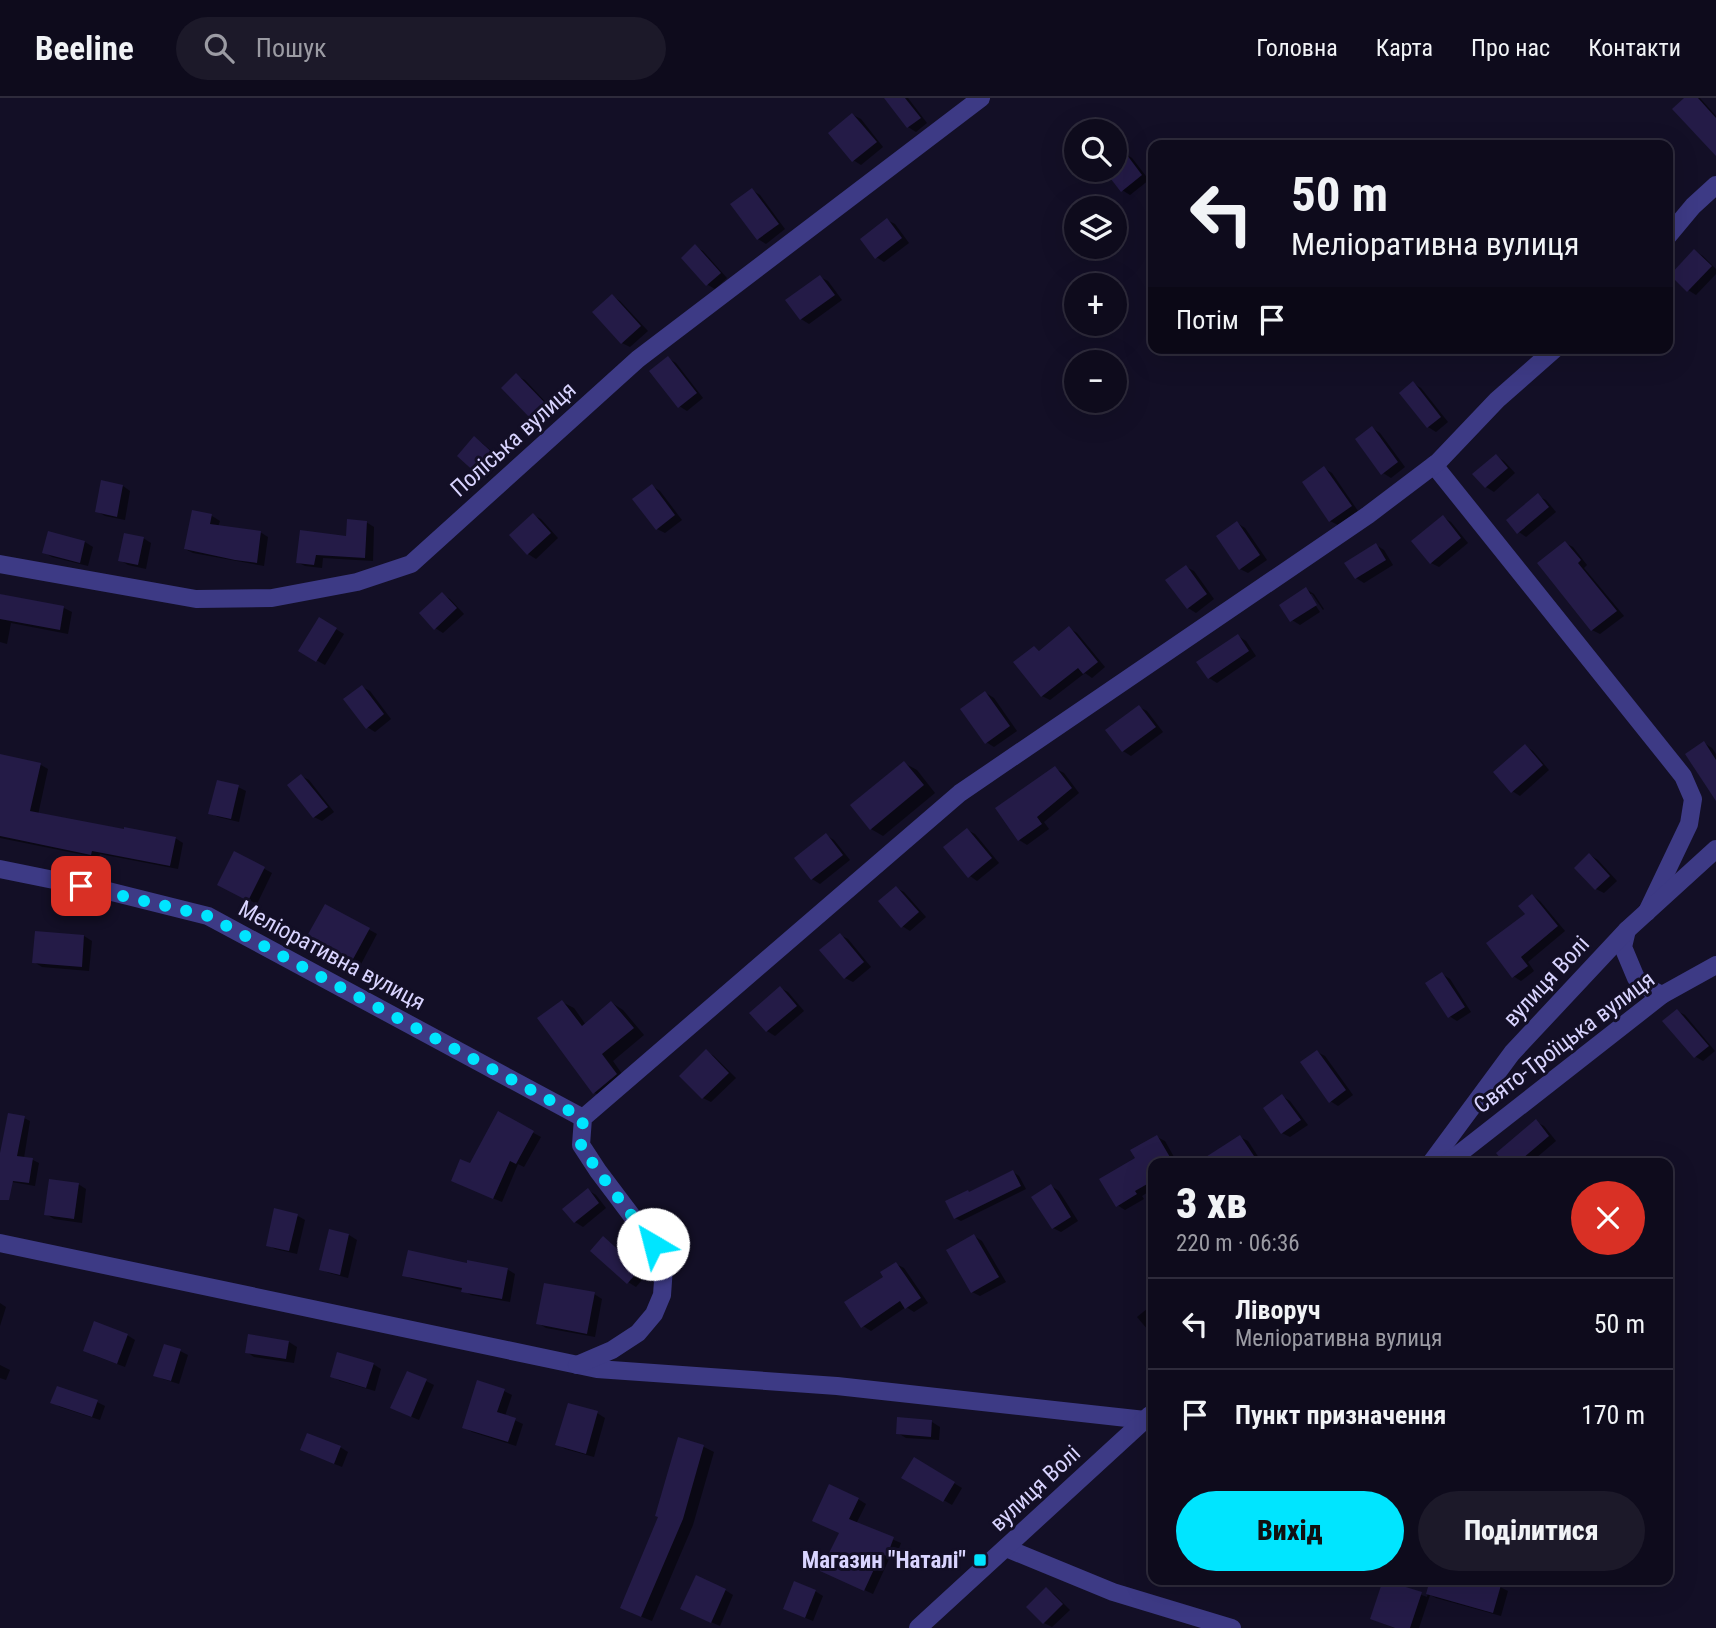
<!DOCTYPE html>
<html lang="uk">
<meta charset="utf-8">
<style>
body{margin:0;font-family:"Roboto Condensed",sans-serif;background:#1c1929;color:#f1f3f6;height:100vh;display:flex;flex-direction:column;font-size:26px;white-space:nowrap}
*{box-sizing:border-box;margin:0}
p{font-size:23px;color:#9b9ba3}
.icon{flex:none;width:38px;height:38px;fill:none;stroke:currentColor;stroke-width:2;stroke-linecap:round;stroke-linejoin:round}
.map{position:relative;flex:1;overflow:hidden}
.sheet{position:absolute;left:1148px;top:1060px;width:525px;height:427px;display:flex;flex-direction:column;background:#0e0b1c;border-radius:14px;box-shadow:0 7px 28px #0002,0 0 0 2px #2e2b3b}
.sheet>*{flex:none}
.banner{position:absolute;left:1148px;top:42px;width:525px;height:214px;border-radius:14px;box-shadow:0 7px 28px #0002,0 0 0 2px #2e2b3b;background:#0e0b1c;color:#f1f3f6;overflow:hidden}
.fabs{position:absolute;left:1064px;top:21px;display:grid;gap:14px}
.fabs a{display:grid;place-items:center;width:63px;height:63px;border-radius:50%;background:#0e0b1c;box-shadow:0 7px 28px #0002,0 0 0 2px #2e2b3b;font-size:35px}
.pin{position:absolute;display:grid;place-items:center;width:60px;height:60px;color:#fff;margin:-30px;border-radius:14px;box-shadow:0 4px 10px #0006}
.me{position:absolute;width:77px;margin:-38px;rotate:323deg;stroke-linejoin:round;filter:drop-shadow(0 0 5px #0008)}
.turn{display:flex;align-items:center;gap:24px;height:147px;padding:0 28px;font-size:32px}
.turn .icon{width:91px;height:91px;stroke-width:2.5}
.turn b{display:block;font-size:49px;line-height:60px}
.then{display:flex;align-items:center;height:66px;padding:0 28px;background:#0003;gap:14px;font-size:26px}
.round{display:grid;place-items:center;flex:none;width:74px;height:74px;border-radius:37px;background:#1c1929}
.summary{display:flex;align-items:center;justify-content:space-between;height:119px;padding:0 28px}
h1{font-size:42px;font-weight:800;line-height:52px}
.primary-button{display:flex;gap:14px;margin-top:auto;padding:14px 28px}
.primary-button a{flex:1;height:80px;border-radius:42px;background:#00e5ff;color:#111;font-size:28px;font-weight:800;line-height:80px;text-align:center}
.primary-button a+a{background:#1c1929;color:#f1f3f6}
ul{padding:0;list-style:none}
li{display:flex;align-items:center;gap:21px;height:91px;padding:0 28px;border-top:2px solid #2e2b3b}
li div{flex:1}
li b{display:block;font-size:26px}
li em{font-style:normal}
header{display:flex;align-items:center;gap:42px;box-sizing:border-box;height:98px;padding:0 35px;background:#0e0b1c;border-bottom:2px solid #2e2b3b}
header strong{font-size:33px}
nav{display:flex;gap:38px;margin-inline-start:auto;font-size:24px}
.search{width:490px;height:63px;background:#1c1929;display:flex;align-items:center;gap:18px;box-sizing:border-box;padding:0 24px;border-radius:38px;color:#9b9ba3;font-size:26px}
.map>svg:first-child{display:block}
.shadow{fill:#0007}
.building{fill:#241b47}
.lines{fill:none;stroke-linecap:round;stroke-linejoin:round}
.minor{stroke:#3d3a85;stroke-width:18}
.route{stroke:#00e5ff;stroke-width:12;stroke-dasharray:0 21.6}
.poi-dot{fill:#00e5ff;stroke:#130f26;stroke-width:2.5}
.labels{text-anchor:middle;stroke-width:6;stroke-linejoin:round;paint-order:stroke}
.street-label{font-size:23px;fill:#d9d4ff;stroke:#130f26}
.poi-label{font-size:23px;font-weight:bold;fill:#d9d4ff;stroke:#130f26;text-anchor:end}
</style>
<header>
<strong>Beeline</strong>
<div class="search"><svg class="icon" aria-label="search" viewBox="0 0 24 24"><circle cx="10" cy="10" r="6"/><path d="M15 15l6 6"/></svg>Пошук</div>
<nav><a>Головна</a><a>Карта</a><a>Про нас</a><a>Контакти</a></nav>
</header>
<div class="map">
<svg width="1716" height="1530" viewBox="0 0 1716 1530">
<rect width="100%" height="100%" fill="#130f26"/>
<g class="shadow">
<path d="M889 0H908L927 25 916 34 908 29 887 1Z"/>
<path d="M1687 0H1700L1716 18V52Z"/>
<path d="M853 17 861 21 883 49 861 67 853 62Z"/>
<path d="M1124 55 1132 60 1149 82 1130 97 1122 92 1106 72H1115V63Z"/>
<path d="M752 92 760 97 785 131 766 146 758 141Z"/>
<path d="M887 122 895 126 909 145 884 164 876 159Z"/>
<path d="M695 149 703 153 727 180 715 191 708 187Z"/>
<path d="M1695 153 1703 158 1716 171V176L1696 197 1688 192Z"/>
<path d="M820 179 828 183 842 202 809 226 801 221Z"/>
<path d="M612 198 620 203 648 233 630 249 622 245Z"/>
<path d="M668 260 676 265 703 300 687 313 679 308Z"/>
<path d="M517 278 525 282 554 313 541 325 533 320Z"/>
<path d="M1413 285 1421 290 1448 324 1436 334 1428 329Z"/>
<path d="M1372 330 1380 335 1405 369 1391 380 1383 375Z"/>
<path d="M474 340 482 345 502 362 487 380 479 375Z"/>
<path d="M1496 358 1504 363 1515 375 1494 394 1486 389Z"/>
<path d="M1324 370 1332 375 1358 413 1338 427 1330 423Z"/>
<path d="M123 388 130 393 125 422 105 418 97 413Z"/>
<path d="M652 388 660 393 682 422 665 435 657 431Z"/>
<path d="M1538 398 1546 402 1556 414 1526 439 1519 434Z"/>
<path d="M193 414 212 418 220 423 218 429 260 434 268 439 264 468 193 455 185 451Z"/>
<path d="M533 417 541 421 558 440 536 461 528 456 511 437Z"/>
<path d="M1443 419 1451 424 1468 445 1439 469 1431 465Z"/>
<path d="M366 424 374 429 373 463 323 460 322 470 305 468 297 464 348 440Z"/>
<path d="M1237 425 1245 430 1267 462 1248 475 1240 471Z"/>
<path d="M49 435 85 444 93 449 88 468 52 459 44 454Z"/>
<path d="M143 440 151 445 146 471 128 467 120 462Z"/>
<path d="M1565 445 1573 449 1587 467 1584 470 1624 518 1600 536 1592 532Z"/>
<path d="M1376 447 1384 452 1393 467 1364 485 1356 480Z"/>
<path d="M1186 469 1194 473 1214 501 1196 515 1188 510Z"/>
<path d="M1306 491 1314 496 1324 511 1323 512 1312 496H1308L1320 514 1300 527 1292 522Z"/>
<path d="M0 496 13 501 64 510 72 514 68 536 11 525 7 546 0 544Z"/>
<path d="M442 496 450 501 464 516 443 535 435 530Z"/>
<path d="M319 521 344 536 325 567 300 553Z"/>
<path d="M1069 530 1077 535 1105 569 1092 580 1085 575 1050 602 1042 598 1035 550 1041 554Z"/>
<path d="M1238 538 1246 543 1256 558 1217 585 1209 580 1199 564Z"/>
<path d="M362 589 370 593 391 621 375 634 367 629Z"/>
<path d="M986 595 994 600 1017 633 994 649 986 644Z"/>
<path d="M1139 609 1147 613 1163 634 1131 658 1123 653 1108 633Z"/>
<path d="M1704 645 1712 650 1716 656V696Z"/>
<path d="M1525 648 1533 653 1549 672 1520 698 1512 693Z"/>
<path d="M0 661 41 667 48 671 38 717 175 740 183 745 178 771 100 756 99 760 0 740Z"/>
<path d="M904 665 917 672 935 695 883 738 871 731Z"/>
<path d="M1056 671 1064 675 1079 695 1044 724 1049 731 1027 747 1019 742Z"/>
<path d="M301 678 309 682 334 714 322 723 314 719Z"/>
<path d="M238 689 246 693 239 724 218 719 210 715Z"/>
<path d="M967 732 975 736 999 765 977 783 970 778Z"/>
<path d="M826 737 834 742 850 762 820 786 812 781 796 760Z"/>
<path d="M235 755 272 775 257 806 227 791Z"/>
<path d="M1590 757 1598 762 1617 783 1604 795 1596 791Z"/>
<path d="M896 790 904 794 926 819 910 833 902 828Z"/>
<path d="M1533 798 1540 803 1565 833 1528 864 1534 873 1521 883 1513 878Z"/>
<path d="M326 808 377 836 361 866 309 838Z"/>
<path d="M840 837 848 841 871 869 853 884 845 880Z"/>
<path d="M84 838 92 843 89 873 42 869 34 864Z"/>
<path d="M1442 876 1450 881 1471 914 1457 923 1449 918Z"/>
<path d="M780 890 788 894 804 913 775 938 767 933Z"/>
<path d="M562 904 574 910 586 927 612 905 623 912 644 937 613 963 627 983 606 1001 595 995 540 921Z"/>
<path d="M1677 913 1685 917 1715 953 1703 963 1696 959 1665 923Z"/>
<path d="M706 953 714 958 736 980 711 1004 703 1000 682 978Z"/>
<path d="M1317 954 1325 958 1353 997 1338 1008 1330 1003Z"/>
<path d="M1282 998 1290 1003 1308 1027 1290 1039 1282 1035Z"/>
<path d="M499 1016 541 1039 524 1069 518 1066 502 1104 461 1087Z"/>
<path d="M24 1020 30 1023 24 1060 33 1062 39 1065 35 1088 0 1082V1056Z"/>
<path d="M1536 1024 1544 1028 1556 1043 1529 1066H1507Z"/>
<path d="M1157 1039 1165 1043 1178 1066H1153V1091L1142 1098 1144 1101 1125 1112 1117 1107 1137 1061Z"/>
<path d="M1240 1039 1248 1043 1261 1063 1256 1066H1219Z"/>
<path d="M1013 1074 1019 1078 1026 1091 961 1123 955 1120 970 1095Z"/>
<path d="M78 1086 86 1091 82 1125 54 1121 46 1116Z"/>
<path d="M1051 1088 1059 1093 1078 1123 1061 1134 1053 1130Z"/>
<path d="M588 1092 596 1097 606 1110 583 1129 575 1124Z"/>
<path d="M298 1118 305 1122 297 1156 275 1151 268 1147Z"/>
<path d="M330 1133 349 1137 357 1142 348 1180 329 1175 321 1171Z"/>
<path d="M974 1138 982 1143 1006 1184 980 1198 972 1194Z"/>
<path d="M603 1140 611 1145 647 1176 636 1189 628 1184Z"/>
<path d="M896 1166 904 1170 928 1205 914 1214 906 1209 871 1233 863 1228 886 1179Z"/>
<path d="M468 1167 507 1171 515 1176 510 1204 471 1197 462 1192 412 1181 404 1177Z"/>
<path d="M594 1196 602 1201 595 1239 546 1230 538 1225Z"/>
<path d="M0 1205 6 1209 0 1228Z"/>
<path d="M1153 1206V1238L1137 1219Z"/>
<path d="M127 1237 135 1242 125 1269 93 1257Z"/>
<path d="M289 1244 297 1249 294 1265 254 1259 247 1254Z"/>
<path d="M180 1253 188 1257 179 1286 163 1281 155 1277Z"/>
<path d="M373 1266 381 1271 375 1293 340 1283 332 1278Z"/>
<path d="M0 1267 10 1272 6 1282 0 1280Z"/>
<path d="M426 1283 434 1287 419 1322 400 1314Z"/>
<path d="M504 1293 512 1297 505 1318 523 1326 516 1348 472 1334 464 1329Z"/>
<path d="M53 1304H97L105 1308 100 1322 60 1309Z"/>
<path d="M597 1315 605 1320 594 1359 565 1351 557 1346Z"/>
<path d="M932 1324 940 1329 939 1342 906 1340 898 1335Z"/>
<path d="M679 1341 704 1349 714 1354 693 1427 652 1523 632 1515 660 1419Z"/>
<path d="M340 1349 348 1354 342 1369 310 1356Z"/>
<path d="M914 1361 962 1390 952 1407 904 1379Z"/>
<path d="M858 1401 866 1406 856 1426 901 1445 895 1461 890 1459 873 1496 823 1473Z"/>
<path d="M1431 1482 1500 1489 1508 1493 1501 1518 1436 1500 1430 1497 1419 1530H1394L1372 1521 1385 1483 1427 1499Z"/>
<path d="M725 1492 733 1497 720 1528 690 1515Z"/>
<path d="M1046 1492 1054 1496 1070 1512 1052 1529 1044 1525 1028 1509Z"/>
<path d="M815 1493 823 1498 813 1523 793 1515Z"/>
</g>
<g class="building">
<path d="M884 0H905L921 20 907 30Z"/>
<path d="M1684 0H1698L1716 20V58L1672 11Z"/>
<path d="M852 15 877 44 852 64 828 35Z"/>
<path d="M1115 41 1142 77 1121 94 1104 72H1115Z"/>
<path d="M752 90 779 126 757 142 730 106Z"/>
<path d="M887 120 902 140 875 161 860 141Z"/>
<path d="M695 146 721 175 706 188 681 160Z"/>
<path d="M1694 151 1712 168 1687 194 1670 177Z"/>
<path d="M820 177 835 197 800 222 785 202Z"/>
<path d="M612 196 641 228 621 246 592 214Z"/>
<path d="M668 258 697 295 678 310 649 273Z"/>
<path d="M516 275 547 307 532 322 501 290Z"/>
<path d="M1413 283 1441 319 1427 330 1399 295Z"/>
<path d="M1372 328 1398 364 1381 377 1355 341Z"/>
<path d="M474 338 495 357 478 377 457 358Z"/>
<path d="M1496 356 1508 370 1485 390 1472 376Z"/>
<path d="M1324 368 1352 408 1329 424 1302 384Z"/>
<path d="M101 382 123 387 117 419 95 414Z"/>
<path d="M652 386 675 417 656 432 632 401Z"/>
<path d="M1538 395 1549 409 1517 436 1506 422Z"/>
<path d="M192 412 212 416 210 426 261 433 257 465 235 462 184 451Z"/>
<path d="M533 415 551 435 527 457 509 437Z"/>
<path d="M1443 417 1461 440 1430 466 1411 443Z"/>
<path d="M347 421 367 423 365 460 316 457 314 467 296 465 300 432 346 438Z"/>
<path d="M1237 423 1260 457 1239 472 1216 438Z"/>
<path d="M48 433 85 443 80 465 42 455Z"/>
<path d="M124 435 144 439 138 467 118 463Z"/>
<path d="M1565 443 1581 462 1578 465 1617 513 1591 533 1537 465Z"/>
<path d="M1376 445 1386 462 1355 481 1344 465Z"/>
<path d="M1186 467 1207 496 1187 511 1165 482Z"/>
<path d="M1306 489 1317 507 1290 524 1279 507Z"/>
<path d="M442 494 457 510 434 532 419 515Z"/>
<path d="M0 496 64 508 60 532 0 521Z"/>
<path d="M319 519 337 530 316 564 298 553Z"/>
<path d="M1069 528 1098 564 1083 576 1078 570 1041 599 1013 564 1034 548 1039 553Z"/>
<path d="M1238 536 1249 553 1208 581 1196 564Z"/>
<path d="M362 587 384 616 366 631 343 601Z"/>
<path d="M985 593 1010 628 985 646 960 611Z"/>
<path d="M1139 607 1156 629 1122 654 1105 632Z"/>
<path d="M1704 643 1716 662V703L1685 656Z"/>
<path d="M1525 646 1543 667 1511 695 1493 674Z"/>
<path d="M0 656 41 665 30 713 124 731V729L176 739 170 768 92 753 91 757 0 738Z"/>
<path d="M904 663 924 687 870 732 850 707Z"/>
<path d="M1055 668 1072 690 1037 719 1042 726 1018 743 995 710Z"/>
<path d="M301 676 328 709 313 720 287 687Z"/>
<path d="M217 682 239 687 231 721 208 716Z"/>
<path d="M967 730 992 760 968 780 943 749Z"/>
<path d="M826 735 843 757 811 782 794 760Z"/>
<path d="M234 753 265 769 248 803 217 787Z"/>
<path d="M1589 755 1610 778 1595 792 1574 770Z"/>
<path d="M896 788 919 814 901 830 878 803Z"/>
<path d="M1532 796 1558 828 1521 859 1528 868 1512 880 1486 845 1525 816 1518 808Z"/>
<path d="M325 806 370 830 352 863 307 838Z"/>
<path d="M35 833 84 837 82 869 32 865Z"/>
<path d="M840 835 864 864 844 881 819 852Z"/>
<path d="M1442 874 1465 909 1448 920 1425 885Z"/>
<path d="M780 888 797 908 766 934 749 915Z"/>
<path d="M562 902 582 928 611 903 634 930 602 956 617 976 593 996 537 920Z"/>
<path d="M1677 911 1709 948 1694 960 1662 923Z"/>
<path d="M706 951 729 975 702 1001 679 978Z"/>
<path d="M1317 952 1346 992 1329 1005 1300 964Z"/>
<path d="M1282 996 1301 1022 1281 1036 1263 1010Z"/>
<path d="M498 1013 534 1033 516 1066 510 1063 493 1101 451 1083 460 1061 470 1065Z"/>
<path d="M8 1015 25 1018 17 1058 33 1060 29 1085 13 1083 9 1102H0V1055Z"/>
<path d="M1536 1021 1549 1038 1516 1066H1505L1496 1055Z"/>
<path d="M1157 1037 1174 1066H1153V1092L1149 1085 1135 1093 1137 1096 1116 1109 1099 1081 1135 1060 1130 1052Z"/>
<path d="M1240 1037 1254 1058 1242 1066H1195Z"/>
<path d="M1013 1072 1021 1088 954 1121 945 1103 968 1092 969 1094Z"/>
<path d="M49 1081 79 1085 74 1121 44 1117Z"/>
<path d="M1051 1086 1071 1119 1052 1131 1031 1099Z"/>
<path d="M588 1090 599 1105 574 1125 562 1111Z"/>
<path d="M274 1110 298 1116 289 1153 266 1148Z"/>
<path d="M329 1131 349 1136 340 1177 319 1172Z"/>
<path d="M974 1136 999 1179 971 1195 946 1152Z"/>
<path d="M603 1138 640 1171 627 1186 590 1153Z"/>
<path d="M408 1152 467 1165V1162L508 1170 502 1201 461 1194 462 1190 402 1178Z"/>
<path d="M896 1164 921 1200 905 1211 900 1203 861 1230 844 1204 883 1179 880 1174Z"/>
<path d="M544 1185 595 1194 587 1236 536 1226Z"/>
<path d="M94 1223 128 1236 117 1266 83 1253Z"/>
<path d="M248 1236 289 1243 286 1261 245 1255Z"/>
<path d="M164 1246 181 1251 171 1283 153 1278Z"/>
<path d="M337 1254 374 1265 366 1290 330 1279Z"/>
<path d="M407 1273 427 1281 411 1319 390 1310Z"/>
<path d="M477 1282 505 1291 497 1314 516 1320 508 1344 462 1330Z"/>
<path d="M57 1288 98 1302 92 1319 50 1305Z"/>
<path d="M568 1305 598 1313 586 1356 555 1347Z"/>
<path d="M897 1319 932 1322 931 1339 896 1336Z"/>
<path d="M307 1335 341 1348 334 1366 300 1352Z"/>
<path d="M678 1339 704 1347 683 1421 641 1519 620 1510 658 1419 655 1418Z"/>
<path d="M914 1359 955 1384 943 1404 901 1380Z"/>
<path d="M829 1386 859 1400 849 1421 894 1439 887 1458 881 1456 864 1493 820 1473 839 1435 812 1423Z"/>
<path d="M696 1477 726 1491 711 1525 680 1511Z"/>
<path d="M1383 1482 1422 1494 1410 1530H1395L1370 1521Z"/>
<path d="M1430 1482H1484L1501 1487 1493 1515 1426 1496Z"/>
<path d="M794 1483 816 1492 805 1520 783 1511Z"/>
<path d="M1046 1489 1063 1506 1043 1526 1026 1509Z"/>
</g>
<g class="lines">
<g class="minor">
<path d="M1668 138 1693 108 1716 87"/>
<path d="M1434 367 1683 678 1693 701 1689 726 1647 814"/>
<path d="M0 466 196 501 272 500 357 484 411 466 638 261 981 0"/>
<path d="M0 771 108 793 208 818 583 1020"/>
<path d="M1627 832 1623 849 1636 880 1648 890 1662 897"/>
<path d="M1430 1066 1512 955 1627 832 1716 751"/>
<path d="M1446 1066 1662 897 1716 867"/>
<path d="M0 1145 597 1271 837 1288 1145 1322"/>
<path d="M577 1267 612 1252 638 1235 654 1216 662 1197 664 1169 653 1146 598 1073 581 1047 583 1020 960 695 1368 417 1438 364 1497 302 1556 250"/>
<path d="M1006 1450 1113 1494 1232 1530"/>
<path d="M918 1530 1150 1317"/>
</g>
</g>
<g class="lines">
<path class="route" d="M81 788 208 818 583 1020 581 1048 598 1073 653 1146"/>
</g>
<rect class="poi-dot" x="973" y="1455" width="14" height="14" rx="3.5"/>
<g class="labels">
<g class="street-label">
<text transform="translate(513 341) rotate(-42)" y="8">Поліська вулиця</text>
<text transform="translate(332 857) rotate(28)" y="8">Меліоративна вулиця</text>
<text transform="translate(1546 883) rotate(-47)" y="8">вулиця Волі</text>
<text transform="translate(1564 944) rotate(-37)" y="8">Свято-Троїцька вулиця</text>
<text transform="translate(1035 1390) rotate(-43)" y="8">вулиця Волі</text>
</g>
<g class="poi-label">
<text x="966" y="1470">Магазин "Наталі"</text>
</g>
</g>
</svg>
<div class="fabs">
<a><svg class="icon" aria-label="search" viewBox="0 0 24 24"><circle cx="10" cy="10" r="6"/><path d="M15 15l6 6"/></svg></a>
<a><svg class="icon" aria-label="layers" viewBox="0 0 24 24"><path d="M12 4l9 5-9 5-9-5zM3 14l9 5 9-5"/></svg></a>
<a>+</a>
<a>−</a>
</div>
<div class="pin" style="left:81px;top:788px;background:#d93025"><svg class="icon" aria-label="arrive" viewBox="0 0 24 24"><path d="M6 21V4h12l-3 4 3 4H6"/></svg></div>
<svg class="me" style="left:653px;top:1146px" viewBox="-20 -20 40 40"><circle r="19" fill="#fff"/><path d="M0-13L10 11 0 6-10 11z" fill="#00e5ff"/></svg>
<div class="banner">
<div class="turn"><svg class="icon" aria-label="left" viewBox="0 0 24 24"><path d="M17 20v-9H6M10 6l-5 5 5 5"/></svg><div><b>50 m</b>Меліоративна вулиця</div></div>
<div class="then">Потім<svg class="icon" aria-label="arrive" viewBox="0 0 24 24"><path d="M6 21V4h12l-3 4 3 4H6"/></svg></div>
</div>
<section class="sheet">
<div class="summary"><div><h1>3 хв</h1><p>220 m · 06:36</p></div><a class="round" style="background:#d93025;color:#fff"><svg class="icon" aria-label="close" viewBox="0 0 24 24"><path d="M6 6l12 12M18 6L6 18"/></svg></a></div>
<ul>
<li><svg class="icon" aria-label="left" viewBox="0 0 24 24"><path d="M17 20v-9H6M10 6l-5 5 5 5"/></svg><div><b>Ліворуч</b><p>Меліоративна вулиця</p></div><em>50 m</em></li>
<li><svg class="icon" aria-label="arrive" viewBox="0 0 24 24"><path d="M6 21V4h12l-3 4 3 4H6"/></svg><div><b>Пункт призначення</b></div><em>170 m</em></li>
</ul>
<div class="primary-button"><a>Вихід</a><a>Поділитися</a></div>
</section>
</div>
